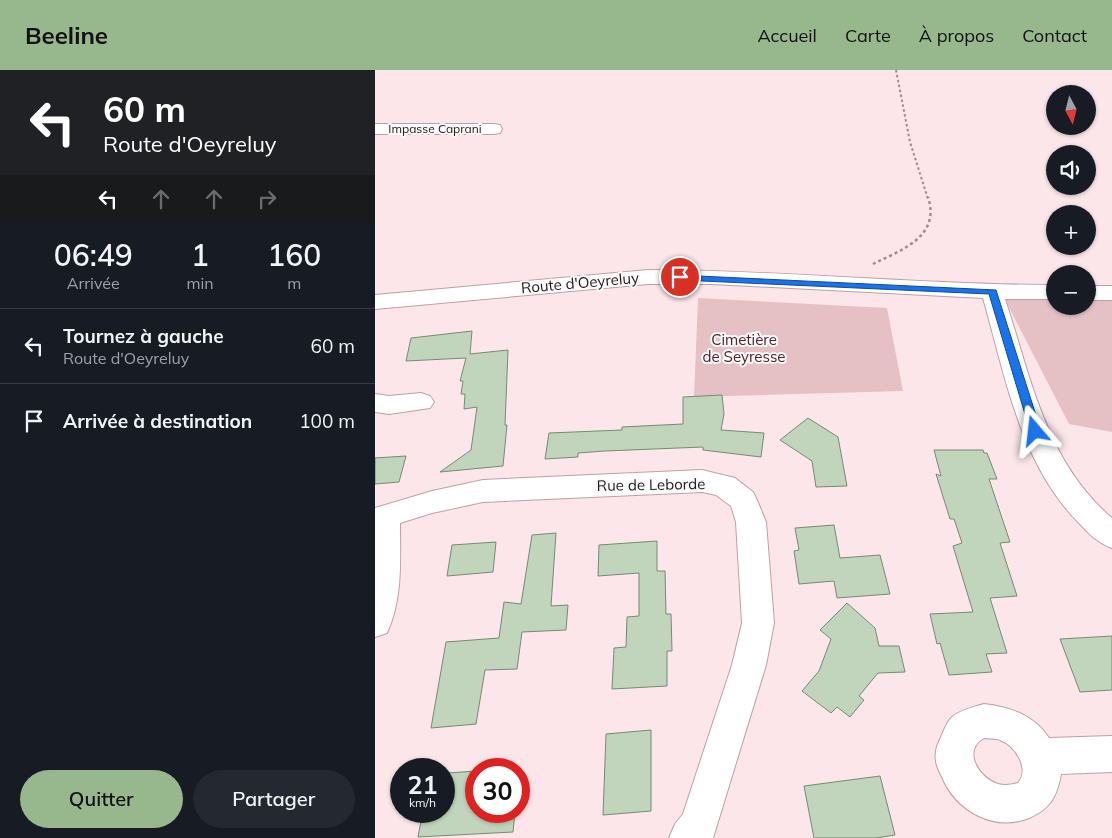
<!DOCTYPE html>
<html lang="fr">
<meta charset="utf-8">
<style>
body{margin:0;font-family:Mulish,sans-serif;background:#242831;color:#f1f3f6;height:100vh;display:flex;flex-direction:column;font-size:19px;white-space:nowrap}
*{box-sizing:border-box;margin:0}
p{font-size:16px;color:#9ea1a6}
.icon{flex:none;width:28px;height:28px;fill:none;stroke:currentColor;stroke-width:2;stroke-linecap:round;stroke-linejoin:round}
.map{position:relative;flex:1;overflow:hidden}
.panel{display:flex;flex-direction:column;background:#171b24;width:375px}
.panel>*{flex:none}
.top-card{background:#202124;color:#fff;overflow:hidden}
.needle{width:32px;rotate:173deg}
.controls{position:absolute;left:671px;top:15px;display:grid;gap:10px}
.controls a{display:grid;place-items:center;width:50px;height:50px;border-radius:50%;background:#171b24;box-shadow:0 1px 4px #0004;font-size:25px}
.speed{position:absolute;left:15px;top:688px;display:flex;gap:10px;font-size:25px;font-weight:700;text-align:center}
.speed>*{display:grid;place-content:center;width:65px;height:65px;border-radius:50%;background:#171b24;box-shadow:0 1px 4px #0004;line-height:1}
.speed small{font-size:12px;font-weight:400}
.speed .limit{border:8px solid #d22;background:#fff;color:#111}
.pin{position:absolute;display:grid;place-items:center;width:42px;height:42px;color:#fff;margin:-21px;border:2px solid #fff;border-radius:50%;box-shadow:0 1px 5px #0007}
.me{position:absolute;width:55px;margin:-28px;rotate:343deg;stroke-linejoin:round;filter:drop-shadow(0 0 4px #0008)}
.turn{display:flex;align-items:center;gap:18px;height:105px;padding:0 20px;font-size:22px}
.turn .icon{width:65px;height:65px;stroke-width:2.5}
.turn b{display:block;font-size:35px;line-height:42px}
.lanes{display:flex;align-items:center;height:48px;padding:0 20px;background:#0003;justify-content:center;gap:25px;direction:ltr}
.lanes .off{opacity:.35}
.eta{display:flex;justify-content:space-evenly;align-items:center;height:85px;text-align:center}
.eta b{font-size:30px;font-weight:600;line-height:35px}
.button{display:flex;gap:10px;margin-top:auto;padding:10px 20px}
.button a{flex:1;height:58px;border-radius:30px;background:#97b78d;color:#111;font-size:20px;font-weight:600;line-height:58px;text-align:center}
.button a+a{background:#242831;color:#f1f3f6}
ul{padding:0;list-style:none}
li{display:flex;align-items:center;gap:15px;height:75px;padding:0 20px;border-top:1px solid #363941}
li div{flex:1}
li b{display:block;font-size:19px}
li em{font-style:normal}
header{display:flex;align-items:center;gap:30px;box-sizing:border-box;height:70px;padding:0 25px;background:#97b78d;color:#111}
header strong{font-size:24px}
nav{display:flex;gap:28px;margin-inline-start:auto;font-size:18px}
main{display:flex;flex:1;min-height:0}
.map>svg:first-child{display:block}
.green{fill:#e5c1c5}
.building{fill:#c1d5bc;stroke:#778a73}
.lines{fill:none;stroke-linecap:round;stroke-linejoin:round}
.minor-casing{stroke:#c09fa3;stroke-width:2}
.path-far1{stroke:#9c8b8d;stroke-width:2;stroke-dasharray:2.5 2.5;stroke-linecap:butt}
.path{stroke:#9c8b8d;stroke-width:2.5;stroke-dasharray:3 3;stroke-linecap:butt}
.minor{fill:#fff;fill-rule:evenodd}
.route{fill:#1a73e8;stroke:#114b97}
.labels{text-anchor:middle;stroke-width:4;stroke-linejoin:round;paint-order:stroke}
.far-street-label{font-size:12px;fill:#231718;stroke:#fafafa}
.street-label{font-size:15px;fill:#231718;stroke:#fafafa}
.park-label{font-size:15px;fill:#53212b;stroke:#fafafa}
</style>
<header>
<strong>Beeline</strong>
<nav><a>Accueil</a><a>Carte</a><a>À propos</a><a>Contact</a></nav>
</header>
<main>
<section class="panel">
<div class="top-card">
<div class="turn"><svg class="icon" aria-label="left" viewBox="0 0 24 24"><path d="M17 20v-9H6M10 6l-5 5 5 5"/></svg><div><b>60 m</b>Route d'Oeyreluy</div></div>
<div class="lanes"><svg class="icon" aria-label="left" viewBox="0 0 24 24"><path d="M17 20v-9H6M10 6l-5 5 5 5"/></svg><svg class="icon off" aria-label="ahead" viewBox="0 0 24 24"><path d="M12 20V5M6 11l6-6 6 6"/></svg><svg class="icon off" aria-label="ahead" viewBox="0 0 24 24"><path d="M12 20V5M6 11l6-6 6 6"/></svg><svg class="icon off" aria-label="right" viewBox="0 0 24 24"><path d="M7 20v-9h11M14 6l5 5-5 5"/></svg></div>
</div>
<div class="eta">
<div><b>06:49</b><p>Arrivée</p></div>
<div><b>1</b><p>min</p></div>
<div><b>160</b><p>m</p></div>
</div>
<ul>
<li><svg class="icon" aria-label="left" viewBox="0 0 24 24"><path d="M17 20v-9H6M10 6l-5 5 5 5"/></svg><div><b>Tournez à gauche</b><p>Route d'Oeyreluy</p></div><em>60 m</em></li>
<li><svg class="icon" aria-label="arrive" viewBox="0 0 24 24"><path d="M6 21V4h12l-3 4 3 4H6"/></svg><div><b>Arrivée à destination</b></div><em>100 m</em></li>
</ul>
<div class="button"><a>Quitter</a><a>Partager</a></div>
</section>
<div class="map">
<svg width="737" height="768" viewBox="0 0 737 768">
<rect width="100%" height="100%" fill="#fce6e9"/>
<g class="green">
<path d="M623 216H680V236H712L713 216 737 217V362L694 354Z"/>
<path d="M323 228 512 238 528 321 319 327Z"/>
</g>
<g class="building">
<path d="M97 261 95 284 133 280 130 355H132L128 396 65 402 96 380 102 337 89 339 90 324H86L88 311H85L91 288 31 291 36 268Z"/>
<path d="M347 325 349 344 346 360 389 363 386 387 328 380V377L230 381 203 383V387L170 389 174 363 247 360V357L308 354V327Z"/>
<path d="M433 348 463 367 472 416 441 417 437 391 405 370Z"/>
<path d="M559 380H608L609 383H612L622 409H614L635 472 625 473 642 526 615 528 632 583 611 584 617 602 574 605 565 573 562 574 555 544 598 542 578 476 587 473 579 449H575L561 404 566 406Z"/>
<path d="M31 386 24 412 0 414V388Z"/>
<path d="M459 455 465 488 505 485 515 524 462 528 459 511 424 514 419 481 424 480 420 458Z"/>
<path d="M181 463 176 536 193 535 191 560 147 562 142 599 110 600 101 654 56 658 71 572 124 568 129 532 146 534 157 465Z"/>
<path d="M282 471V501H290L291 544H296L297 581H292V616L237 619 239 578 251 577 252 547 264 546V503L223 506 224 475Z"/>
<path d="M121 472 118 502 72 506 77 475Z"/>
<path d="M472 533 500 558 504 576H524L530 602 503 603 484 626 489 630 475 647 462 637 456 643 427 621 444 601 456 569 445 560Z"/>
<path d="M737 566V620L705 622 685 569Z"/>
<path d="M276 660V741L228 745 231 664Z"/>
<path d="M101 701V741H140L138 762 43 767 47 746H57L58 741H69V713L72 710 73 703Z"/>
<path d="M505 706 520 765 501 768H439L429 716Z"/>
</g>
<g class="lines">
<defs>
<g id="minor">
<path d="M0 54H119L125 55 127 59 125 63 119 64H0Z"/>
<path d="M273 200C409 200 544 215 680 215V229H630C656 308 671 392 737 448V478C723 473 714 464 704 453 645 394 630 305 608 228L337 214H273L0 239V225Z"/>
<rect x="712" y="216" width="25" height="14"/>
<path d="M46 323 55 326 59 332 55 338 14 344 0 342V324L14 326Z"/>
<path d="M327 400 360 408 378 422 382 430 391 452 399 553 391 595 338 768H294L300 754 308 744 357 595 367 553 361 452 356 436 341 425 327 422 108 432 57 443 25 453C25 490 28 528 12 563L0 567V438L57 421 108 410Z"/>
<path d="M609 634C635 637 659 645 674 668L737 666V702L686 704C682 727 675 739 654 748 619 762 581 741 567 707 563 699 559 691 561 682 561 677 564 672 566 667 569 660 572 652 577 647 585 640 599 637 609 634ZM609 668C614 669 621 668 625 670 641 676 655 699 643 713 636 715 627 716 620 713 602 705 588 680 609 668Z"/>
</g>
</defs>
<use href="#minor" class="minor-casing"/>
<path class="path-far1" d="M521 0 535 72 553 129"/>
<path class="path" d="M498 194C526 180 566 167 553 127"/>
<use href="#minor" class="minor"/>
</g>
<path class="route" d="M302 205 621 220 666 361 660 365 655 361 614 224 305 210 302 209Z"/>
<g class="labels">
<g class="far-street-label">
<text x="60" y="63">Impasse Caprani</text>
</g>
<g class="street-label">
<text transform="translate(205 213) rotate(-5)" y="5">Route d'Oeyreluy</text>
<text transform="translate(276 415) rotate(-1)" y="5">Rue de Leborde</text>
</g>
<g class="park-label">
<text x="369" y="275">Cimetière<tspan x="369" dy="17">de Seyresse</tspan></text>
</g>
</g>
</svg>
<div class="controls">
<a><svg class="needle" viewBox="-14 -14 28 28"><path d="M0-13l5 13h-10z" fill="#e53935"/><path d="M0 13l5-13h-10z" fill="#9ea1a6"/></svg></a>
<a><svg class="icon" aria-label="sound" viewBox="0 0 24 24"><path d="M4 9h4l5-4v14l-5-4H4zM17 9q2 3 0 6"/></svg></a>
<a>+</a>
<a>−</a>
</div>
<div class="speed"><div>21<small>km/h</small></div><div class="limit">30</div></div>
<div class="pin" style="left:305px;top:207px;background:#d93025"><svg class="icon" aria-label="arrive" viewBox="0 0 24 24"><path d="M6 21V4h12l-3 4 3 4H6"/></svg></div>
<svg class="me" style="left:660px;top:361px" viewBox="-20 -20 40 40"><path d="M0-17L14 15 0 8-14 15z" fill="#1a73e8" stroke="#fff" stroke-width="4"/></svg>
</div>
</main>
